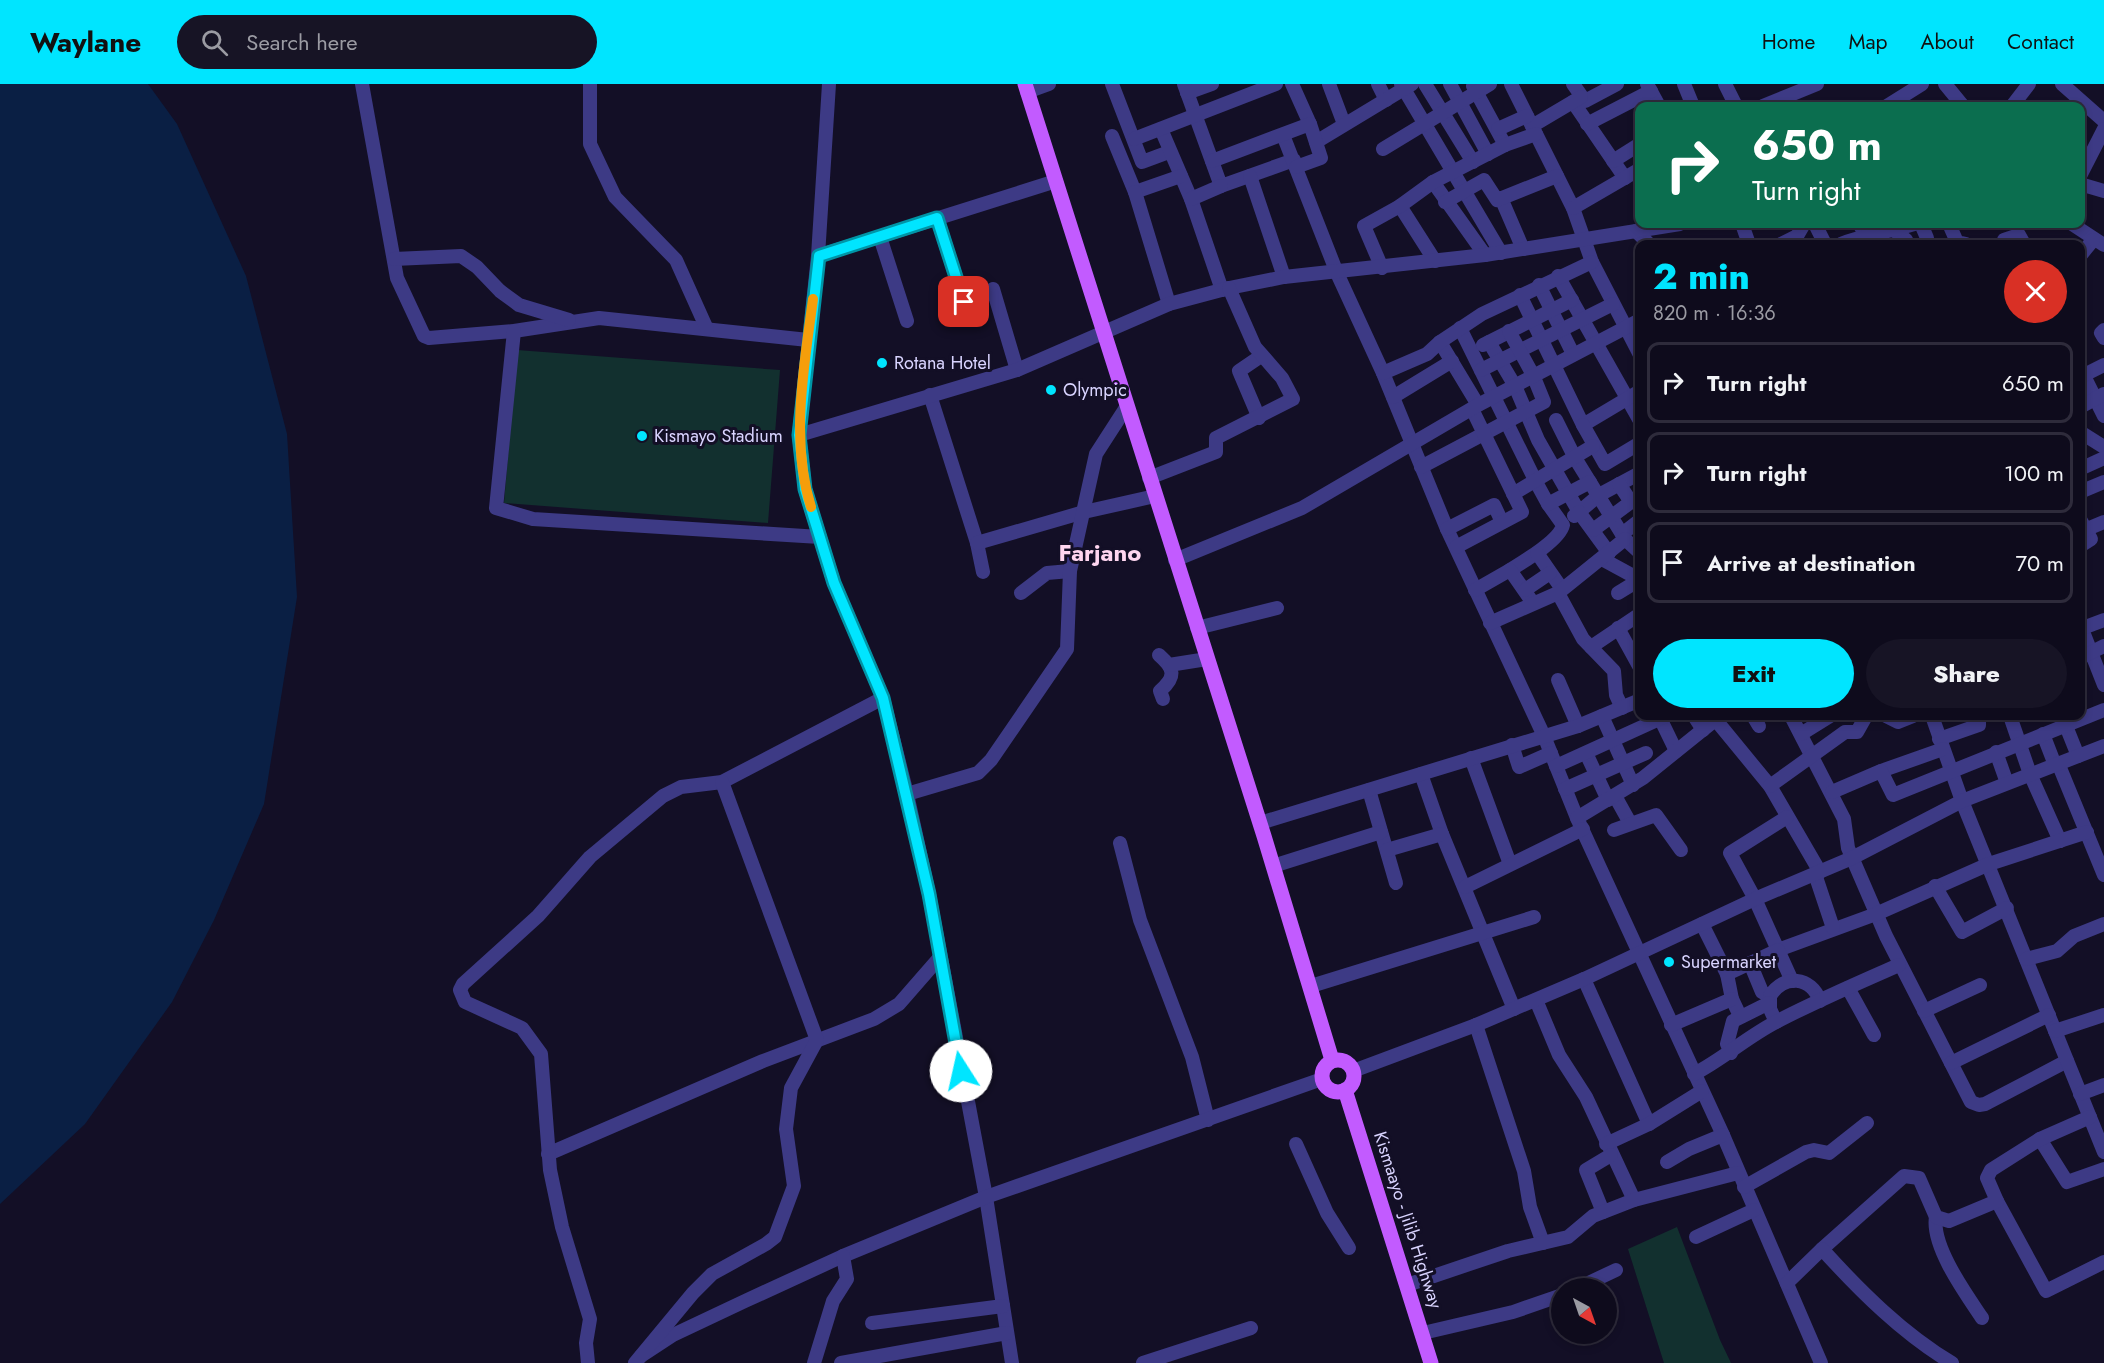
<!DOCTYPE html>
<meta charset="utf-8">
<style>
body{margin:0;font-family:Jost,sans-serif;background:#171425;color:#f1f3f6;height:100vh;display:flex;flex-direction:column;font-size:22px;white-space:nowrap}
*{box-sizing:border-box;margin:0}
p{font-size:20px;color:#9b9ba3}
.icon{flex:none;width:33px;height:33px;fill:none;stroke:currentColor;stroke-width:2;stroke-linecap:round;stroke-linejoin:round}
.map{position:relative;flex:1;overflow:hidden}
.drawer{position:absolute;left:1635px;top:156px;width:450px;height:480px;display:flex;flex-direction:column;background:#0e0b1c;border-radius:12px;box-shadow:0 3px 9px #0003,0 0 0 2px #2e2b3b}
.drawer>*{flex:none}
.guide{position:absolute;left:1635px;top:18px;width:450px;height:126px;border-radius:12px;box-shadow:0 3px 9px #0003,0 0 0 2px #2e2b3b;background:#0b6e4f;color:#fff;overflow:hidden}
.needle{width:39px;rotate:140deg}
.buttons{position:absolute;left:1551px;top:1194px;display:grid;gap:12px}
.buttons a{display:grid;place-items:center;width:66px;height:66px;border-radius:50%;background:#0e0b1c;box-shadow:0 3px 9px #0003,0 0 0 2px #2e2b3b;font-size:30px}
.pin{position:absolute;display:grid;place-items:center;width:51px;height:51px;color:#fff;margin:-26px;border-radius:12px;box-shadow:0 3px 9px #0006}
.me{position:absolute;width:66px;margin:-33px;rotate:350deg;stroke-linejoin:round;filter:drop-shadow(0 0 4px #0008)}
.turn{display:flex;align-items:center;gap:21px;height:126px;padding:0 18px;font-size:27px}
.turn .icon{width:78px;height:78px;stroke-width:2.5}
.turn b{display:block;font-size:42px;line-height:51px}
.round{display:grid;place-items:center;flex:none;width:63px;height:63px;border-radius:32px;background:#171425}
.overview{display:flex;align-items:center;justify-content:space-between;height:102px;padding:0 18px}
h1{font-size:36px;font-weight:800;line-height:45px;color:#00e5ff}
.button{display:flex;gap:12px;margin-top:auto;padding:12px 18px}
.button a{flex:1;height:69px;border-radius:36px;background:#00e5ff;color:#111;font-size:24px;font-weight:800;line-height:69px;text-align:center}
.button a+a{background:#171425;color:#f1f3f6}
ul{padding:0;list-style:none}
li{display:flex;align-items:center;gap:18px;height:81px;margin:0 12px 9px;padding:0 6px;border:3px solid #2e2b3b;border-radius:12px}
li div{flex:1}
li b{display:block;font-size:22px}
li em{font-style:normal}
header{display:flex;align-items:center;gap:36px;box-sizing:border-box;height:84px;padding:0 30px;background:#00e5ff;color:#111}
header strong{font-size:28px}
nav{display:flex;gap:33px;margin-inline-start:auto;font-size:21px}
.search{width:420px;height:54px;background:#171425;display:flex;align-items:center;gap:15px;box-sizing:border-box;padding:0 21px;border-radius:33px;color:#9b9ba3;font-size:22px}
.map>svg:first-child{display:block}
.green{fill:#12302f}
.water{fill:#0a1f44}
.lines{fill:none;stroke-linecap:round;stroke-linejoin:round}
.minor{stroke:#3d3a85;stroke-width:14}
.major{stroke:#c25bff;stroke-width:15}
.route-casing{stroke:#0095a6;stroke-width:15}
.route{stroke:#00e5ff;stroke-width:10}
.slow{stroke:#f59e0b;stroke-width:10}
.poi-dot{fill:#00e5ff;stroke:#130f26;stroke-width:2}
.labels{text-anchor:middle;stroke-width:6;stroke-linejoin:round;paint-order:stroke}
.poi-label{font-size:18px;fill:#d9d4ff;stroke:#130f26;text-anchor:start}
.street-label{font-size:18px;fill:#d9d4ff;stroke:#130f26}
.district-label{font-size:24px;font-weight:bold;fill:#ffd6f0;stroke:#130f26}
</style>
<header>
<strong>Waylane</strong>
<div class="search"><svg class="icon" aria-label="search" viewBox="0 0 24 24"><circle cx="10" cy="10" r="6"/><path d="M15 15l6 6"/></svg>Search here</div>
<nav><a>Home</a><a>Map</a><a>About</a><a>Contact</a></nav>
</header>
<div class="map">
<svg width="2104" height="1279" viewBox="0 0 2104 1279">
<rect width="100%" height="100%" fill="#130f26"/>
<g class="green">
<path d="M517 266 780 286 768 439 504 419Z"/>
<path d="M1677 1143 1720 1256 1731 1279H1664L1628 1165Z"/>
</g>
<path class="water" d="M0 0H148L177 40 246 192 287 350 297 513 264 720 214 836 172 918 85 1040 0 1120Z"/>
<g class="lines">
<g class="minor">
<path d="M362 0 397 194 424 252 429 254 514 247 599 234 808 256"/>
<path d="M590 0V60L615 113 676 176 707 245"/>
<path d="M829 0 818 172 799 351 805 405 834 499 883 614 907 710 929 810 986 1113 1012 1279"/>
<path d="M1112 0 1142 78 1169 68"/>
<path d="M1184 0 1221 102 1294 76"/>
<path d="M1292 0 1310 40"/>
<path d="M1329 0 1344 40"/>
<path d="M1378 0 1386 16"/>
<path d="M1401 0 1501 169"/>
<path d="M1425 0 1473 78"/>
<path d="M1450 0 1488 70"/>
<path d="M1511 0 1573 124 1592 178 1640 271"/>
<path d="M1573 0 1585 17 1617 0"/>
<path d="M1647 0 1659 22"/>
<path d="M1684 0 1693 22"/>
<path d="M1725 0 1736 22"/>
<path d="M1945 0 1963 22"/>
<path d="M2062 0 2104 37"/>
<path d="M1473 2 1505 61"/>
<path d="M1027 8 1049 0"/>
<path d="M1187 9 1212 0"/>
<path d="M1573 18 1625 94"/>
<path d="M1763 22 1817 0"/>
<path d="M1887 22 1922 0"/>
<path d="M2012 22 2029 0"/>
<path d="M1587 40 1651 7"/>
<path d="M1532 42 1581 13"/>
<path d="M1161 45 1191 115 1222 206"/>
<path d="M1498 45 1527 32"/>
<path d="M1283 51 1337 189 1383 289 1447 445 1544 652 1577 734 1723 1051 1821 1279"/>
<path d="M1112 52 1135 108 1181 92"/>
<path d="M1134 55 1276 0"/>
<path d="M1316 58 1412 0"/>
<path d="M1383 65 1490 0"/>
<path d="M1212 77 1310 40 1321 74 1296 83"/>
<path d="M1613 77 1640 60"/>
<path d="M1250 92 1284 193"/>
<path d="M2080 92 2104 45"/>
<path d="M1433 98 1485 171"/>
<path d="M2080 100 2104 107"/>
<path d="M1135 108 1169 220"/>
<path d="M1501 114 1523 165"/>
<path d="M1191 115 1221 102"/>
<path d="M1445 118 1484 96 1497 116 1557 92"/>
<path d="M1400 122 1435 177"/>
<path d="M1573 124 1640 85"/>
<path d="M937 134 964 218"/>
<path d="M1742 140 1749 160"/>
<path d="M1815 140 1825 160"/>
<path d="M1859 140 1872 160"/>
<path d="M1921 140 1927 154"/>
<path d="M1949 140 1957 158 1966 160"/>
<path d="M2072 140 2104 161"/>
<path d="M1894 146 1906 156 1908 160"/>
<path d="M1636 147 1649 160"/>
<path d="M880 153 907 237"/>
<path d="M2004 156 2019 151 2024 160"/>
<path d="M1781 160 1797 152 1804 140"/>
<path d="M1841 160C1865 150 1890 148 1914 140"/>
<path d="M818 172 1056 97"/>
<path d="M2080 172 2093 156"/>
<path d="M394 175 461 172 477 183 500 207 519 221 569 236"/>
<path d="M1382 184 1364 142 1400 122 1433 98 1505 61 1536 50"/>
<path d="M1558 192 1640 337"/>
<path d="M1539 201 1573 270"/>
<path d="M993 205 1017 286"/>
<path d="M1520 211 1583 341 1640 307"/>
<path d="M1460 244 1536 398 1548 420 1563 441C1560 456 1523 478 1510 486"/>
<path d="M2104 246 2101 249 2104 254"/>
<path d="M514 247 496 424 533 435 820 453"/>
<path d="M1440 258 1478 321"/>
<path d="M1489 258 1515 302 1538 356 1579 428 1599 411 1640 389"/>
<path d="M1483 261 1572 216"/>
<path d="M2080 284 2104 332"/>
<path d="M1481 286 1613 220"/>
<path d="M1383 289 1427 270 1440 258 1482 230 1592 178"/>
<path d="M2084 291 2104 281"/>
<path d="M930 311 977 459 983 488"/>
<path d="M1393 313 1452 277"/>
<path d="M2080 323 2104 310"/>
<path d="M1259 334 1239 287 1261 272"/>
<path d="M1556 336 1575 374 1625 455 1640 469"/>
<path d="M1583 341 1605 380 1640 359"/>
<path d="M2080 348 2104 363"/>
<path d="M799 351 1017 286 1169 220 1229 204 1284 193 1485 171 1680 140"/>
<path d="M1421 383 1544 318 1533 291 1509 247"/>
<path d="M2080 385 2104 374"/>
<path d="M1149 394 1216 368V354L1293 315 1282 294 1255 263 1229 204"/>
<path d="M2080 408 2104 398"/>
<path d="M1513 410 1593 362"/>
<path d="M1548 420 1590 398"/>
<path d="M1574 432 1579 428 1609 469"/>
<path d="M2080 435 2091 455 2080 462"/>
<path d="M1447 445 1494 421 1502 438"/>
<path d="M1593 446 1631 418 1619 400"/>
<path d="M2080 448 2104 438"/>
<path d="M1622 450 1640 436"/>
<path d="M977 459 1084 428 1155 412"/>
<path d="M1456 463 1522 428 1472 325"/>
<path d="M1537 469 1562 505"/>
<path d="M1602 475 1637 494"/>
<path d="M1175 476 1302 424 1478 321 1640 236"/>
<path d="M1475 506 1510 486 1533 519"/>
<path d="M1525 506 1550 489"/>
<path d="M1021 509 1047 489 1070 487"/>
<path d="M1558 509 1583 555 1614 587 1616 611 1622 624"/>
<path d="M1618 509 1636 498 1640 490"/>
<path d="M1490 539 1558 509 1625 455"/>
<path d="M2080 540 2104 601"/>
<path d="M1197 544 1277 524"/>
<path d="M1618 544 1640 584"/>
<path d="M2080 545 2104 536"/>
<path d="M1591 563 1640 530"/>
<path d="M1159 571C1175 585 1176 593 1160 607L1163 615"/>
<path d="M2080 574 2104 562"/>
<path d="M1169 581 1207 575"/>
<path d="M1558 596 1578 642"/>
<path d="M1602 632 1633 701"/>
<path d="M1659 632 1676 667"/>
<path d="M1694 632 1703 646"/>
<path d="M1753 632 1759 642"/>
<path d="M1791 632 1844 735 1848 764 1886 852 1971 1018 1979 1021 1985 1020 2067 977"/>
<path d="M1886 632 1898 638 1913 632"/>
<path d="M1932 632 1962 717 2104 1068"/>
<path d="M2010 632 2030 690 2060 757"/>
<path d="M2062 632 2078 672"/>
<path d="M1715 635 1770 702 1820 788"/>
<path d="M1801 650 1830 632"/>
<path d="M2043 650 2055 681"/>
<path d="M1939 655 1979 641V632"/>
<path d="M1512 661 1519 683 1551 669"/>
<path d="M1996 668 2007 699"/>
<path d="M1586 669 1608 716"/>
<path d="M1471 674 1510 780"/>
<path d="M2058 679 2104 791"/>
<path d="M1556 682 1666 632"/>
<path d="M1881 687 1943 665"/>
<path d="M1421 690 1442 750 1514 925"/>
<path d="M1770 702 1845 648H1857L1866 632"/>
<path d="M1565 705 1646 669"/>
<path d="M1369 706 1396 799"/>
<path d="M1832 708 1881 687 1893 711 2104 626"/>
<path d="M907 710 978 689 991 676 1067 565 1070 487 1096 370 1127 322"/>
<path d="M1615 712 1630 739"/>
<path d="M1787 733 1730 769 1755 815 1778 866 1876 830 1989 780 2087 748"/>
<path d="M1577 734 1643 694 1720 632"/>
<path d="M1260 739 1578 642 1640 616"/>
<path d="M1614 746 1656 731 1681 766"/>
<path d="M1120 759 1140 836 1192 973 1208 1036"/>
<path d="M1387 766 1442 750"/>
<path d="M1273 782 1381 748"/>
<path d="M1815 790 1833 844"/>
<path d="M1935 802 1962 848 2007 824"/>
<path d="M1465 803 1583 745"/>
<path d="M1702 840 1727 890"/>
<path d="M2026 875 2057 867 2074 852 2104 840"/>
<path d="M1750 879 1762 908 1770 912"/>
<path d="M1584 895 1649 1040"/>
<path d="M1311 902 1534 833"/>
<path d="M1848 904 1874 951"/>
<path d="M1536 916 1559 971 1586 1013 1634 1116"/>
<path d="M1924 927 1980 901"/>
<path d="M1740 932 1732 915 1727 890 1778 866 1792 897"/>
<path d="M1776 938 1770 925V912C1784 890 1811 892 1820 917"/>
<path d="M1476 941 1524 1087 1530 1123 1543 1159"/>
<path d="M1671 941 1732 915"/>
<path d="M2055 947 2104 931"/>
<path d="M1731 969 1727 960 1733 937 1769 919"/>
<path d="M1951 979 2049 931"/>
<path d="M1353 987 1476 941 1584 895 1755 815 1852 774 1962 717 2104 662"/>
<path d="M1694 990C1723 975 1747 953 1776 938 1816 917 1858 899 1899 881"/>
<path d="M2080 1010 2104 1001"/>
<path d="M2040 1055 2067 1098 2104 1085"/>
<path d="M1296 1060 1327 1129 1349 1164"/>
<path d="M1606 1060 1649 1040 1702 1007"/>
<path d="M548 1070 763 977 874 935 899 920 940 873"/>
<path d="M1667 1078 1689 1065 1723 1051"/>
<path d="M1744 1103 1806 1068 1814 1066 1829 1069 1867 1039"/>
<path d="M1997 1117 2046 1207 2104 1178"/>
<path d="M1603 1128 1586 1086 1611 1071"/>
<path d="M1936 1133C1931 1162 1966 1210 1982 1234"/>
<path d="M1696 1153 1754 1126"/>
<path d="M1822 1165 1904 1092 1919 1094 1936 1133 1949 1137 1997 1117 1987 1094 1991 1086 2040 1055 2090 1033"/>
<path d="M1787 1199 1822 1165C1860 1207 1903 1250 1952 1279"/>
<path d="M1407 1201 1508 1167 1568 1153 1593 1132 1634 1116 1738 1089"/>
<path d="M1578 1204 1616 1186"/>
<path d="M872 1239 1003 1222"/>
<path d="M1423 1249 1513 1228 1562 1211"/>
<path d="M641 1272 673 1251 745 1217 843 1172 986 1113 1322 995"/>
<path d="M588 1279 586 1259 590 1235 562 1143 550 1086 541 970 522 944 465 918 460 906 463 900 538 832 590 773 663 712 681 703 722 698 883 614"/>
<path d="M635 1279 693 1209 712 1190 766 1160 775 1153 794 1102 786 1045 791 1004 817 956 722 698"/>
<path d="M814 1279 833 1217 847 1195 843 1172"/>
<path d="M841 1279 1007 1249"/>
<path d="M1143 1279 1251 1244"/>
</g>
<g class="major">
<path d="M1025 0 1264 752 1332 976"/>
<circle cx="1338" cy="992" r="16"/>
<path d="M1345 1006 1431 1279"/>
</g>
</g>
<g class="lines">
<defs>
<path id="route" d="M961 987 929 810 883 614 834 499 805 405 799 351 819 172 937 134 964 218"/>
</defs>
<use href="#route" class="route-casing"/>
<use href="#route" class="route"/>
<path class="slow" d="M811 423C790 356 804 283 813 215"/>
</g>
<g class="poi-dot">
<circle cx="882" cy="279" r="6"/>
<circle cx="1051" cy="306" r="6"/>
<circle cx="642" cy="352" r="6"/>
<circle cx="1669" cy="878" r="6"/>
</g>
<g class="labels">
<g class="poi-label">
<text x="894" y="285">Rotana Hotel</text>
<text x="1063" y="312">Olympic</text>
<text x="654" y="358">Kismayo Stadium</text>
<text x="1681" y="884">Supermarket</text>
</g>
<g class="street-label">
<text transform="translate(1408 1136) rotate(72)" y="6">Kismaayo - Jilib Highway</text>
</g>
<g class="district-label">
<text x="1100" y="477">Farjano</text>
</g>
</g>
</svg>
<div class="buttons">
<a><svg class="needle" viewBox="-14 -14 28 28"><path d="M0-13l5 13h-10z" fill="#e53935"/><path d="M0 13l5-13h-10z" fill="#9b9ba3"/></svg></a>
</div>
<div class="pin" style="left:964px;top:218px;background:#d93025"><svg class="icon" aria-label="arrive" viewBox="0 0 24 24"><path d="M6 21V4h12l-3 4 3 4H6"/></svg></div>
<svg class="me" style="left:961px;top:987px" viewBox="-20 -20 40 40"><circle r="19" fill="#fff"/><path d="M0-13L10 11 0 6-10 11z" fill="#00e5ff"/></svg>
<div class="guide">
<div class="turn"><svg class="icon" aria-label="right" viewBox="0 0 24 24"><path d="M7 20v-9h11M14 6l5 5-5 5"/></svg><div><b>650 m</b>Turn right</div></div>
</div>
<section class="drawer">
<div class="overview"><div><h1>2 min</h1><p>820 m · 16:36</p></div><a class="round" style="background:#d93025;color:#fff"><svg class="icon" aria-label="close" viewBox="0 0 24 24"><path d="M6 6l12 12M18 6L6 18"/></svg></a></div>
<ul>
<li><svg class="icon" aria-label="right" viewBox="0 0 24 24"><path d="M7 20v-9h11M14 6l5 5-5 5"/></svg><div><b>Turn right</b></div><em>650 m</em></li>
<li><svg class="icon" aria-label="right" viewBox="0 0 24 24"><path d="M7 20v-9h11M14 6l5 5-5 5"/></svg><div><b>Turn right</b></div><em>100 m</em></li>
<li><svg class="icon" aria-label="arrive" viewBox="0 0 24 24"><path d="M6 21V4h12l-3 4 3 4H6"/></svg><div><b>Arrive at destination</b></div><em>70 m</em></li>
</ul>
<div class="button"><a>Exit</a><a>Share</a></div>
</section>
</div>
